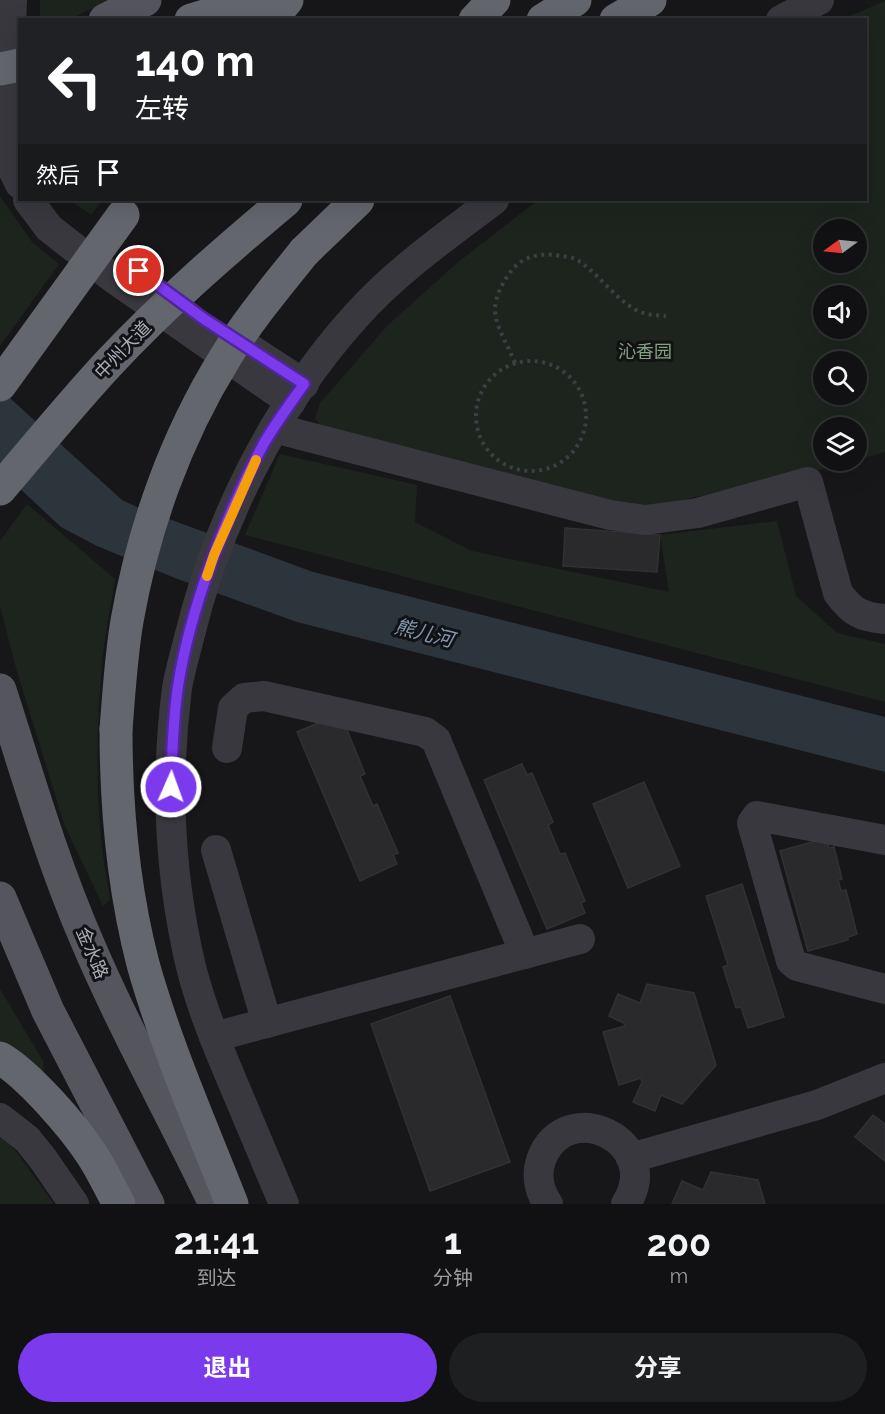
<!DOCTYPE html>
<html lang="zh">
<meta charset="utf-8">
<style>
body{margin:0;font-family:Raleway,"Noto Sans SC",sans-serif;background:#1e1f21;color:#f1f3f6;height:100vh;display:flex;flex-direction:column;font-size:22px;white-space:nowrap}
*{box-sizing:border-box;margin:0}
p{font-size:20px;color:#9c9da0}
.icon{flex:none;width:33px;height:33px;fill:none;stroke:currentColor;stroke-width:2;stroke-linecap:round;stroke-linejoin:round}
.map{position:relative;height:1204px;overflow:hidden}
.drawer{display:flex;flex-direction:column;background:#111113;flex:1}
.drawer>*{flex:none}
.top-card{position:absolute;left:18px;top:18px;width:849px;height:183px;border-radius:0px;box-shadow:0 6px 24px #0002,0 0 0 2px #303133;background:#202124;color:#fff;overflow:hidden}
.needle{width:39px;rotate:255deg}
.tools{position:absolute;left:813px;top:219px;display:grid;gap:12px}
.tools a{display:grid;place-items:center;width:54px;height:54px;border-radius:50%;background:#111113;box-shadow:0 6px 24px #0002,0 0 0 2px #303133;font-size:30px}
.pin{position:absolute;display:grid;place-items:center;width:51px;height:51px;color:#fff;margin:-26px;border:3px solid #fff;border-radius:50%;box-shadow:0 2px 6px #0007}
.me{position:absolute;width:66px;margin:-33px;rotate:2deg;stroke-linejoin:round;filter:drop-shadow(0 0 4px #0008)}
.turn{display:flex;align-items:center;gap:21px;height:126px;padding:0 18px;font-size:27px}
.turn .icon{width:78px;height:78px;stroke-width:2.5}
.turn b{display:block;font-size:42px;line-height:51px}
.then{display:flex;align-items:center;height:57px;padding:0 18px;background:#0003;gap:12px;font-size:22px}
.eta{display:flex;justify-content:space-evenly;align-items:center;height:102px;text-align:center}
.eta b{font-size:36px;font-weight:700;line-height:42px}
.action{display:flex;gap:12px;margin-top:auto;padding:12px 18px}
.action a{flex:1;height:69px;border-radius:36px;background:#7c3aed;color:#fff;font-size:24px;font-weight:700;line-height:69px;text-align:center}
.action a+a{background:#1e1f21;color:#f1f3f6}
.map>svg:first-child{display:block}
.green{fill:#1d241e;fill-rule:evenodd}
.water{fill:#2d353c}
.building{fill:#2a2a2d;stroke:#313135;stroke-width:1.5}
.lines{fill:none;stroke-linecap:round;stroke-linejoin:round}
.path{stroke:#3e3f45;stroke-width:4;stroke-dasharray:3 4.5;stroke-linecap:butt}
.minor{stroke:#38383e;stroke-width:30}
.major{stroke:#54555d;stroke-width:33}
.highway{stroke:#64666e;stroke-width:33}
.highway-bridge{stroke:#64666e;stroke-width:33}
.route-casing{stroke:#51269a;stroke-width:15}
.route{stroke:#7c3aed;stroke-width:10}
.slow{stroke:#f59e0b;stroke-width:10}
.labels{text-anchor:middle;stroke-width:6;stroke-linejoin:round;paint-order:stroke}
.street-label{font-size:18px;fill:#a9adb8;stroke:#121214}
.park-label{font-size:18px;fill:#81a384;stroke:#121214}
.water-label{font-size:20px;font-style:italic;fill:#8199b2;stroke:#121214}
</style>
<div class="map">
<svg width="885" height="1204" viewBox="0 0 885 1204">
<rect width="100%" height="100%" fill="#171719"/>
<g class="green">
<path d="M40 0H112L69 19H40Z"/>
<path d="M885 1V452L857 460 856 428H824V460L853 461 812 472 649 507H636L325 432 315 418 320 403 387 326 457 263 538 200H866V20L843 19ZM824 230H856V262H824ZM824 296H856V328H824ZM824 362H856V394H824Z"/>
<path d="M0 196 32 242 59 264 0 346Z"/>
<path d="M70 200H102L91 215Z"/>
<path d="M280 454 417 485 415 522 472 551 669 592 660 535 777 521 796 596 837 633 885 644V702L245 535Z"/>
<path d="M27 504 115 579C111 608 104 637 102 665 95 742 95 823 110 899L103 906 64 824 16 668 0 606V541Z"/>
<path d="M0 989 43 1061 44 1078 15 1050 0 1041Z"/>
<path d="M0 1136 14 1149 54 1204H0Z"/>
</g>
<path class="water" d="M0 389 122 500 139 508 313 572 885 717V772L297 622 175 578 97 546 61 527 0 470Z"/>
<g class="building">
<path d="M565 528 660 535 657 572 563 566Z"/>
<path d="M334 716 345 725 365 774 360 776 373 806 377 804 398 853 393 855 397 864 360 881 297 732Z"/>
<path d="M522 764 527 775 532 773 553 822 548 825 560 854 565 853 585 901 581 903 585 913 547 929 484 780Z"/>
<path d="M644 782 680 866 628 888 593 804Z"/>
<path d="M826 838 829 848 834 847 842 879 838 880 841 891 846 890 857 934 848 937V940L808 951 780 851Z"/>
<path d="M742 884 784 1017 748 1028 741 1007 736 1008 723 967 728 965 706 896Z"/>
<path d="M647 984 694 993 716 1065 682 1104 661 1095 655 1111 633 1102 642 1082 641 1078 619 1085 603 1032 625 1026 624 1023 609 1016 618 994 640 1003Z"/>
<path d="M450 996 510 1162 430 1191 371 1024Z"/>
<path d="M873 1115 885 1124V1161L855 1137Z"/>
<path d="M711 1172 758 1180 765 1204H672L682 1181 703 1190Z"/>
</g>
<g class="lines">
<g class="path">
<circle cx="531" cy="416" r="55"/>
<path d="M515 363C500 326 482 313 509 274 521 256 540 252 561 256 567 257 574 257 579 261 599 275 613 296 634 309 644 315 655 315 666 316"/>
</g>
<g class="minor">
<path d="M12 0 8 99 11 166 20 184"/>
<path d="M781 20 819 0"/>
<path d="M28 200 49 228 113 278 291 402"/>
<path d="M238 341 304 384"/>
<path d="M274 428 610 515 645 520 698 513 808 482 838 593C852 612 861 617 885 619"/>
<path d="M227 748 233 708 244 698 264 696 425 732 436 740 525 954"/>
<path d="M885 840 757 816 752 823 791 961 797 966 885 989"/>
<path d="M216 850 267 1023"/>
<path d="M214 1037 580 939"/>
<path d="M0 1118 27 1139 43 1159 74 1204"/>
<path d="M631 1158 817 1105 885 1078"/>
<path d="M284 1204C267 1164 250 1123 233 1083 215 1040 196 995 187 949 169 864 166 774 177 688 180 671 185 654 189 638 217 522 275 406 355 317 395 272 446 236 494 200"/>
<path d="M548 1204C539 1191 536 1175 541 1160 566 1093 665 1142 626 1204"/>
</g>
<g class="major">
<path d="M105 20 145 0"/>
<path d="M0 690C27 773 51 858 86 939 124 1029 173 1115 215 1204"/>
<path d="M0 898 48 1011 148 1204"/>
</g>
<g class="highway">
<path d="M191 20 259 0"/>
<path d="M270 20 287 0"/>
<path d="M475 20 494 0"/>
<path d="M543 20 575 0"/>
<path d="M616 20 650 0"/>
<path d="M304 252 358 200"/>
<path d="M116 729C116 809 123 887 143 964 166 1046 201 1125 232 1204"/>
<path d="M0 1058C28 1074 74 1127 92 1155 102 1170 110 1188 119 1204"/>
</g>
<g class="highway-bridge">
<path d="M0 69 20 65"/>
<path d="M0 385 123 215"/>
<path d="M0 489C36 447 70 405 108 364 163 305 224 252 286 200"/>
<path d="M116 729C119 693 121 656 127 621 143 529 176 437 225 358 248 320 277 286 304 252"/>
</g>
</g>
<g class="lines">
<defs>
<path id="route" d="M139 271 204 319 304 384C290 404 275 424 263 445 226 514 190 609 178 686 173 719 172 753 171 787"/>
</defs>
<use href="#route" class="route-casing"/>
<use href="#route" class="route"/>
<path class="slow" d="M207 576 214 555 256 460"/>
</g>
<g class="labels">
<g class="street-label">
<text transform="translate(123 350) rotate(-46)" y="6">中州大道</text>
<text transform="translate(92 953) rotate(67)" y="6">金水路</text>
</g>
<g class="park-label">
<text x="645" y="358">沁香园</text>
</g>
<g class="water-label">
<text transform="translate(424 633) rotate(14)" y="7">熊儿河</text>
</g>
</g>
</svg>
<div class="tools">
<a><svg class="needle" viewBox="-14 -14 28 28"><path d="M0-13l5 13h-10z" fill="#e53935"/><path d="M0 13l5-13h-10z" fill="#9c9da0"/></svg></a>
<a><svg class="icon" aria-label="sound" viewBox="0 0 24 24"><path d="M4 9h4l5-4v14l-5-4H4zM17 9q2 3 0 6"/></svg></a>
<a><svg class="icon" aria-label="search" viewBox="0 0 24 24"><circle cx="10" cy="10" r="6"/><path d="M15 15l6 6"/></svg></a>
<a><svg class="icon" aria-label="layers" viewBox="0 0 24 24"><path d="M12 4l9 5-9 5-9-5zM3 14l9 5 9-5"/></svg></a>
</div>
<div class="pin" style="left:139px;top:271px;background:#d93025"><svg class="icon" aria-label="arrive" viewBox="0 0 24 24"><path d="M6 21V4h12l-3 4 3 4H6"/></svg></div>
<svg class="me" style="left:171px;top:787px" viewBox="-20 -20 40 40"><circle r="17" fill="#7c3aed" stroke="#fff" stroke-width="3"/><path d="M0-11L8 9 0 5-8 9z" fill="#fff"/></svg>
<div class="top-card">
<div class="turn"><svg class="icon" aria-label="left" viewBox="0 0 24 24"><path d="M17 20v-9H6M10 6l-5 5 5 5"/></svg><div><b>140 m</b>左转</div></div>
<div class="then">然后<svg class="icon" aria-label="arrive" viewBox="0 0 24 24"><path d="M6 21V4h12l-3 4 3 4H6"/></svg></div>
</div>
</div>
<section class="drawer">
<div class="eta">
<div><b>21:41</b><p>到达</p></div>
<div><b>1</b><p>分钟</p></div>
<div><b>200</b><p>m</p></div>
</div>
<div class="action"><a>退出</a><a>分享</a></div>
</section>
